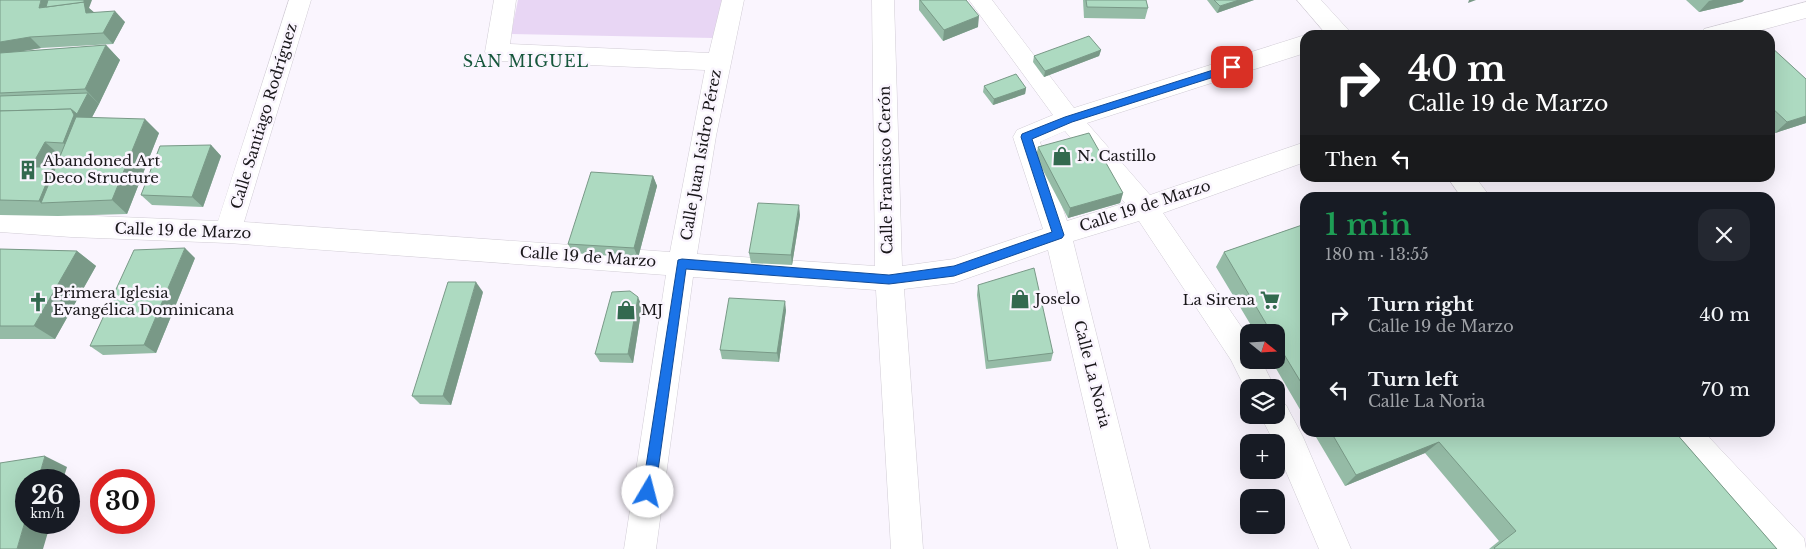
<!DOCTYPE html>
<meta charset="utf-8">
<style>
body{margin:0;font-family:"Libre Baskerville",serif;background:#242831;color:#f1f3f6;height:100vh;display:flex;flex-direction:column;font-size:19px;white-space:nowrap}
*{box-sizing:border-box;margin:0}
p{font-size:16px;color:#9ea1a6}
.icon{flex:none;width:28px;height:28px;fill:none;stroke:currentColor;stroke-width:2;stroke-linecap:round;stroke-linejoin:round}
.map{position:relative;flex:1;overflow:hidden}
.panel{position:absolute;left:1300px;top:192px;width:475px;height:245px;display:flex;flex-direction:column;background:#171b24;border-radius:15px;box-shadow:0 5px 20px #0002}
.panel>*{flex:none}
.hud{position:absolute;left:1300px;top:30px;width:475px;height:152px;border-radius:15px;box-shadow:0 5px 20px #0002;background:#202124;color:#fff;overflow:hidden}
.needle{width:32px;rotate:108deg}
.tools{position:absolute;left:1240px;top:324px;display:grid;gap:10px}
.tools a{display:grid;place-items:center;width:45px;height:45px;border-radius:10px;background:#171b24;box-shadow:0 5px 20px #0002;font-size:25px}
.speed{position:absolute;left:15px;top:469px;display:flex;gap:10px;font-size:25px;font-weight:700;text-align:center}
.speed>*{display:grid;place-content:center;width:65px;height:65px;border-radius:50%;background:#171b24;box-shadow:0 5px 20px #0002;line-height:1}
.speed small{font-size:12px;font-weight:400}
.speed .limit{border:8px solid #d22;background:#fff;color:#111}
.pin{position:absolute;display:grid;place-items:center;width:42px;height:42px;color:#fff;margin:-21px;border-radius:10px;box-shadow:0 2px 8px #0006}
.me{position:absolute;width:55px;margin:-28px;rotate:8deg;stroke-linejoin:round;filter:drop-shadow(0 0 4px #0008)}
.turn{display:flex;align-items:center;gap:18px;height:105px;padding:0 25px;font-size:22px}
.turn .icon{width:65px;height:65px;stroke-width:2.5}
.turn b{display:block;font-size:35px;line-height:42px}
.then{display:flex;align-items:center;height:48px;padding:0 25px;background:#0003;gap:10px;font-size:19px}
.round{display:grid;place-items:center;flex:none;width:52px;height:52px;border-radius:15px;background:#242831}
.headline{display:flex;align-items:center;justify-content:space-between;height:85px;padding:0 25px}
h1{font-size:30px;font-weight:600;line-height:38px;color:#1e9e55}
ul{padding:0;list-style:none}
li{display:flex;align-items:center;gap:15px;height:75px;padding:0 25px}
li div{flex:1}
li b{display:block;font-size:19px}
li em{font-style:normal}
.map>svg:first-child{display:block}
.green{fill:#e8d6f4}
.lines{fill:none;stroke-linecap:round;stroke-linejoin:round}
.minor-casing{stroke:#d1ccd5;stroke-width:1}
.major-casing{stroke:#d1ccd5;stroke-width:1}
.minor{fill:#fff;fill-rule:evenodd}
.major{fill:#fff;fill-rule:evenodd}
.wall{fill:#95bba6}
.shaded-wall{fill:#799987}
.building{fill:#addac1;stroke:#799987}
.route{fill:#1a73e8;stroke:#114b97}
.labels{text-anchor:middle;stroke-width:5;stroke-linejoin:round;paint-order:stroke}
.street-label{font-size:15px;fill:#19171a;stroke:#faf5fe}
.poi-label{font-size:15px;fill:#19171a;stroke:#faf5fe;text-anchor:start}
.neighbourhood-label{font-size:16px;letter-spacing:1px;fill:#15563b;stroke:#faf5fe}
</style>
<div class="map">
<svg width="1806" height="549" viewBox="0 0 1806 549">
<rect width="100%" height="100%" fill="#faf5fe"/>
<path class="green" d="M518 0H722L713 38 511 34Z"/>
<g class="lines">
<defs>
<g id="minor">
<path d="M289 0H311L244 222 670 252 705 70 497 61 489 58 485 52 494 0H516L510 44 709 53 722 0H744L716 136 697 254 875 266 872 0H894L902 266 954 259 1043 229 1013 137 1017 130 1053 115 969 0H992L1074 108 1305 35V53L1087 123 1150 195 1305 142V162L1163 213 1249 338V360H1261L1275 388H1249V396L1231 360 1139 221 1073 241 1150 549H1118L1048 250 954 283 904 289 923 549H891L876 290 693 277 656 549H624L666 275 228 243 71 237 0 232V210L71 215 218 221ZM1065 131 1125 203 1067 221 1040 142Z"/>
<path d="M1276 402 1286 405 1303 437 1351 549H1319L1276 448V442H1274L1260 415H1276Z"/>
</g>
<g id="major">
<path d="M1297 0H1321L1353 35H1327Z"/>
<path d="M1806 2V18L1743 35H1700L1704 29Z"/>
<path d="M1448 178H1476L1491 198H1462Z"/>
<path d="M1668 432H1704L1804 538 1806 549H1771L1672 442Z"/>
</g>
</defs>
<use href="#minor" class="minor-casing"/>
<use href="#major" class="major-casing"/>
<use href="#minor" class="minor"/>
<use href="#major" class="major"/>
</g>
<g class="wall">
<path d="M0 0 89 8 94 13 125 22 113 44 41 48 16 52 106 45 120 60 99 104 92 117 159 133 127 214 58 216 0 215Z"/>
<path d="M919 0H966L978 27 943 41 919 10Z"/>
<path d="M1083 0H1146L1148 8 1145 19 1084 18Z"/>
<path d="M1207 0H1254L1217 13Z"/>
<path d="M1686 0H1744L1742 2 1699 12Z"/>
<path d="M1770 46 1806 79V123L1775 133 1770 128Z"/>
<path d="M1101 50 1099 56 1044 77 1033 62 1034 56Z"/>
<path d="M984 86 1026 88 1025 94 993 105 983 92Z"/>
<path d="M211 145 221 156 203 207 152 205 141 195Z"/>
<path d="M1038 147 1123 193 1120 203 1068 218 1036 157Z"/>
<path d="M653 176 657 186 638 258 573 253 568 244Z"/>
<path d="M800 215 792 265 751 263 749 253Z"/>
<path d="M1305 224V418L1271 360H1276V332H1255L1216 267 1224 252Z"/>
<path d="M0 249 77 251 96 266 55 339H0Z"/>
<path d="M195 258 156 353 103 355 90 346Z"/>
<path d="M978 285 1053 353 1051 361 986 369 977 295Z"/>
<path d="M483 292 451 405 420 404 412 396Z"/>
<path d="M642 306 633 363 600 362 595 354Z"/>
<path d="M786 310 779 362 722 359 720 350Z"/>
<path d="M1313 432H1675L1777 549H1489L1499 541 1425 453 1345 486Z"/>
</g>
<g class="shaded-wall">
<path d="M41 0H55L52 12 39 8Z"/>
<path d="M84 0H92L89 8 95 13 96 24 82 8Z"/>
<path d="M1239 0H1254L1217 13 1220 6Z"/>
<path d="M1469 0H1476L1468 3Z"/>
<path d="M1713 0H1744L1742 2 1699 12 1709 1Z"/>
<path d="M115 11 125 22 113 44 103 33Z"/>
<path d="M979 16 978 27 943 41 944 30Z"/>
<path d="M30 37 41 48 0 55V42Z"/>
<path d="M106 45 120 60 99 104 85 89Z"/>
<path d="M1101 50 1099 56 1044 77 1045 71Z"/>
<path d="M1026 88 1025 94 993 105 994 99Z"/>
<path d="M88 93 99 104 88 125 80 158 63 143 71 109Z"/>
<path d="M1806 116V123L1775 133 1787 122Z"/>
<path d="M145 119 159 133 127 214 112 200Z"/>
<path d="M45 142 63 158 41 203 39 201 31 167Z"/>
<path d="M211 145 221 156 203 207 192 197Z"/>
<path d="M653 176 657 186 638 258 634 248Z"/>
<path d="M1123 193 1120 203 1068 218 1070 208Z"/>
<path d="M799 205 800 215 792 265 791 255Z"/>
<path d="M185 248 195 258 156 353 144 345Z"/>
<path d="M77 251 96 266 55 339 34 326Z"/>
<path d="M476 282 483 292 451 405 443 396Z"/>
<path d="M638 297 642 306 633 363 628 354Z"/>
<path d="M785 301 786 310 779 362 777 353Z"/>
<path d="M1439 442 1425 453 1345 486 1356 475Z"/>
<path d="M45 456 67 467 63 480H38Z"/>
<path d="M26 518V522H51L43 549H17Z"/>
</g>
<g class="building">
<path d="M0 0H41L39 8 84 2 86 13 115 11 103 33 30 37 0 42Z"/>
<path d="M48 0H84V2L46 7Z"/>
<path d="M920 0H966L979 16 944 30Z"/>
<path d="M1086 0H1146L1148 8 1087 7Z"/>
<path d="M1214 0H1239L1220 6Z"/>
<path d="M1089 36 1101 50 1045 71 1034 56Z"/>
<path d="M106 45 85 89 0 93V53Z"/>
<path d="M1770 46 1806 79V116L1787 122 1770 106Z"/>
<path d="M1016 74 1026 88 994 99 984 86Z"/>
<path d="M88 93 77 114 71 109 0 111V96Z"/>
<path d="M71 109 74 115 63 143 45 142 31 167H53L39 201 0 200V111Z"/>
<path d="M76 117 145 119 112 200 41 203Z"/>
<path d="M1089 133 1123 193 1070 208 1038 147Z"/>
<path d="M211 145 192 197 141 195 160 146Z"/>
<path d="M591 172 653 176 634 248 568 244Z"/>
<path d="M758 203 799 205 791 255 749 253Z"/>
<path d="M1305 224V389L1276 341V332H1271L1224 252Z"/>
<path d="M185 248 144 345 90 346 134 250Z"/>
<path d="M0 249 77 251 34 326H0Z"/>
<path d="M1034 268 1053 353 988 361 978 285Z"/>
<path d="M448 282H476L443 396H412Z"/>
<path d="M630 291 638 297 628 354H595L612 292Z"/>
<path d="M729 298 785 301 777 353 720 350Z"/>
<path d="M1331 432H1675L1777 549H1495L1494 548 1516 531 1439 442 1356 475Z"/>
<path d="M45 456 38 480H26V518L17 549H0V463Z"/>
</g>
<path class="route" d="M1232 64 1237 67 1236 70 1072 122 1032 139 1064 235 1062 238 954 276 889 284 686 269 655 492 653 496 648 498 644 496 642 492 678 260 682 259 889 275 954 266 1052 232 1021 137 1022 134 1065 117Z"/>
<defs>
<symbol id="shop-bare" viewBox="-9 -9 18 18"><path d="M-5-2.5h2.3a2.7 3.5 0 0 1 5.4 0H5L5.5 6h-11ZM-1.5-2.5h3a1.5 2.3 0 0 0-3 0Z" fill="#33694f" stroke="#faf5fe" stroke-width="2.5" paint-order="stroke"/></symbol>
<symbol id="building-bare" viewBox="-9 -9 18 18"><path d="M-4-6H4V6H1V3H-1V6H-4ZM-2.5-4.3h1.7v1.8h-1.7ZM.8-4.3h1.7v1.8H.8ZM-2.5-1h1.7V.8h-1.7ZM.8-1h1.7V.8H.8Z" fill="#33694f" stroke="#faf5fe" stroke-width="2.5" paint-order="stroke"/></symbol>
<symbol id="supermarket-bare" viewBox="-9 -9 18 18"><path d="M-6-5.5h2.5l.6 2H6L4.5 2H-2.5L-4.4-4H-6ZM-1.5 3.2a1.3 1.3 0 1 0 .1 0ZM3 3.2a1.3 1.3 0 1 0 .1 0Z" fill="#33694f" stroke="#faf5fe" stroke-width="2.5" paint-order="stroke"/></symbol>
<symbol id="church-bare" viewBox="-9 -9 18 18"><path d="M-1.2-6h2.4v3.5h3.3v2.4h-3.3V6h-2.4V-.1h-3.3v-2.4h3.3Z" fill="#33694f" stroke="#faf5fe" stroke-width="2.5" paint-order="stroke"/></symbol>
</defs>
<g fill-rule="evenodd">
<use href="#shop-bare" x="1048" y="142" width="28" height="28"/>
<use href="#building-bare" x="14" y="156" width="28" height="28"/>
<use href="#shop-bare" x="1006" y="285" width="28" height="28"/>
<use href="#supermarket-bare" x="1256" y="286" width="28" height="28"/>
<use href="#church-bare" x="24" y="288" width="28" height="28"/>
<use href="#shop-bare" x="612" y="296" width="28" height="28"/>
</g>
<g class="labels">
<g class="street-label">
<text transform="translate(264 116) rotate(-73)" y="5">Calle Santiago Rodríguez</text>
<text transform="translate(701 155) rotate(-80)" y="5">Calle Juan Isidro Pérez</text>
<text transform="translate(886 170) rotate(-91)" y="5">Calle Francisco Cerón</text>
<text transform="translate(1145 206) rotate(-18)" y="5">Calle 19 de Marzo</text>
<text transform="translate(183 231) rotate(2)" y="5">Calle 19 de Marzo</text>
<text transform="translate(588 257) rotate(4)" y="5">Calle 19 de Marzo</text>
<text transform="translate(1092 374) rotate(76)" y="5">Calle La Noria</text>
</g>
<g class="poi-label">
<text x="1077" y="161">N. Castillo</text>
<text x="43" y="166">Abandoned Art<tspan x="43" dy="17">Deco Structure</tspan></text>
<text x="53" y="298">Primera Iglesia<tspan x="53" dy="17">Evangélica Dominicana</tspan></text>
<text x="1035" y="304">Joselo</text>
<text x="1255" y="305" text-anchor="end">La Sirena</text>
<text x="641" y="315">MJ</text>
</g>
<g class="neighbourhood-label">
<text x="526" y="67">SAN MIGUEL</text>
</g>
</g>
</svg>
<div class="tools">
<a><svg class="needle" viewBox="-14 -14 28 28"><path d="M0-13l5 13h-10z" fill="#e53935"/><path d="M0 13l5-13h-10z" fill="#9ea1a6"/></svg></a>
<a><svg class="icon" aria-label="layers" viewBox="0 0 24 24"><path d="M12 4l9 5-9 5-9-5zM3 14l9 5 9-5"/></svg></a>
<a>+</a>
<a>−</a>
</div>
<div class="speed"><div>26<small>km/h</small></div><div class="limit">30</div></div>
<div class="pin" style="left:1232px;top:67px;background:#d93025"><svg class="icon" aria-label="arrive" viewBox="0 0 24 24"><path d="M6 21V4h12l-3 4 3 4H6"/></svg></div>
<svg class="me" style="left:648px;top:492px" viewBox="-20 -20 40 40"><circle r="19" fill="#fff"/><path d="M0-13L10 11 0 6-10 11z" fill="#1a73e8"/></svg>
<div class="hud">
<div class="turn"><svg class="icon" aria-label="right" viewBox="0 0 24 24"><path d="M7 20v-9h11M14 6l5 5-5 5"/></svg><div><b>40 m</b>Calle 19 de Marzo</div></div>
<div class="then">Then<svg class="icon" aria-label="left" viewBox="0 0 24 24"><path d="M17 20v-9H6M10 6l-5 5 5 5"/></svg></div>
</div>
<section class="panel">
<div class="headline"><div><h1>1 min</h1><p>180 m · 13:55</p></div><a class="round"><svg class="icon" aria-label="close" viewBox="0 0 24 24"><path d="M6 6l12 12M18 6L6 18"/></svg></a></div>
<ul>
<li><svg class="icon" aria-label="right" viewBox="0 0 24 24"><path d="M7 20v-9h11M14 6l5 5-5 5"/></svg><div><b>Turn right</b><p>Calle 19 de Marzo</p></div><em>40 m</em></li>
<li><svg class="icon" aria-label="left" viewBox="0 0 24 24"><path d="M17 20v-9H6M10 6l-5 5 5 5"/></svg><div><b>Turn left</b><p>Calle La Noria</p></div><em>70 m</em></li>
</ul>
</section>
</div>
